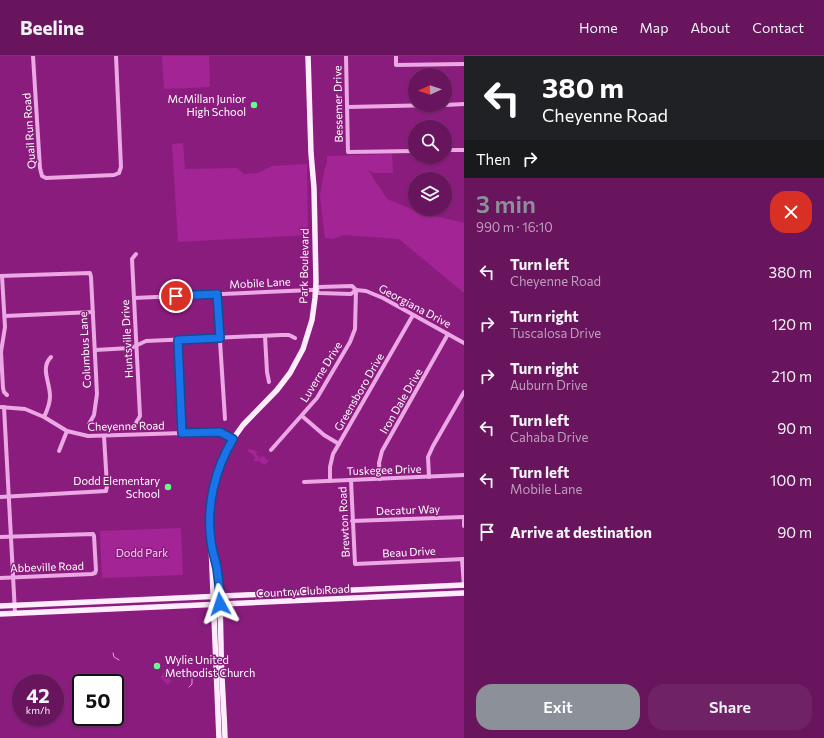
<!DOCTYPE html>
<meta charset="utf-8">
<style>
body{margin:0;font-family:Commissioner,sans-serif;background:#702267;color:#f1f3f6;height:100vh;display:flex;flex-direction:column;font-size:15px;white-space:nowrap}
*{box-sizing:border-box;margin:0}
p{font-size:13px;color:#bd9fbc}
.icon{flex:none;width:22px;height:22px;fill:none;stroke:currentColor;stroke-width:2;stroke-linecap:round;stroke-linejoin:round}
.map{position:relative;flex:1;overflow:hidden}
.sheet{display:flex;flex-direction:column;background:#68155e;width:360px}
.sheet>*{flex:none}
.top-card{background:#202124;color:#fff;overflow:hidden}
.needle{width:26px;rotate:267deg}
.buttons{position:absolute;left:408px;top:12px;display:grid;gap:8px}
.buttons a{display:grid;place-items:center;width:44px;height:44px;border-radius:50%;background:#68155e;box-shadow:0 1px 3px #0004,0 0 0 1px #7b3473;font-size:20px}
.speed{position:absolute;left:12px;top:618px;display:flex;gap:8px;font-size:20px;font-weight:700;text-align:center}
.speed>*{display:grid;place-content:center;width:52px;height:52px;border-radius:50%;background:#68155e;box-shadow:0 1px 3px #0004,0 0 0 1px #7b3473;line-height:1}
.speed small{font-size:10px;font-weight:400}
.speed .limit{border:2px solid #111;border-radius:6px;background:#fff;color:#111}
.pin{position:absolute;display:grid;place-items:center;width:34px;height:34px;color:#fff;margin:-17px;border:2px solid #fff;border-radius:50%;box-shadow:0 1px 4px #0007}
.me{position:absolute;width:44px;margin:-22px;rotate:355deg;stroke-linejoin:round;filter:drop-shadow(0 0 3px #0008)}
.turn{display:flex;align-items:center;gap:14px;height:84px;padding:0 12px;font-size:18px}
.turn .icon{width:52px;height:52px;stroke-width:2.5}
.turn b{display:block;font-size:28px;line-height:34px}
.then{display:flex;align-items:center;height:38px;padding:0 12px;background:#0003;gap:8px;font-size:15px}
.round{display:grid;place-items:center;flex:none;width:42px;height:42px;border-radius:16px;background:#702267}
.head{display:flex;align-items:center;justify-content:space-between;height:68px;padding:0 12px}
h1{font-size:24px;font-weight:600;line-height:30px;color:#8c9099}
.cta{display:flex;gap:8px;margin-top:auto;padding:8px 12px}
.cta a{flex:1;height:46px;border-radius:16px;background:#8c9099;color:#fff;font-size:16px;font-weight:600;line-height:46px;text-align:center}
.cta a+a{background:#702267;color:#f1f3f6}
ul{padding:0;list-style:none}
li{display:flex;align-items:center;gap:12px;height:52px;padding:0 12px}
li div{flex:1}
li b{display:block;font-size:15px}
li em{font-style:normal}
header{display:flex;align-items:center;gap:24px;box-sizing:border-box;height:56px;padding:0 20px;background:#68155e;border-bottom:1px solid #7b3473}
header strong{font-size:19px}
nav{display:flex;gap:22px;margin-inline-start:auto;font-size:14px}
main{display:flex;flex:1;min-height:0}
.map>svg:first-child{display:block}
.green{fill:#a32595}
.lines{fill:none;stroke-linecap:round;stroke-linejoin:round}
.stream{stroke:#ee9ae6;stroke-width:1}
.minor{stroke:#eca7e5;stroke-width:4}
.major{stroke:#ffecfc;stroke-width:5.5}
.route-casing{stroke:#114b97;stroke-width:10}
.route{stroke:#1a73e8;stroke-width:7}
.poi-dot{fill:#64fd8d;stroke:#8a1c7d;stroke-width:1.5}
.labels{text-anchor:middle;stroke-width:3;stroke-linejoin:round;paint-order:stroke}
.poi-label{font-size:11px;fill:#fff;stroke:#8a1c7d;text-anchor:end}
.street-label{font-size:11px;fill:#fff;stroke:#8a1c7d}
.park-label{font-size:11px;fill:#f9ccf4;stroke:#8a1c7d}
</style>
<header>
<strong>Beeline</strong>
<nav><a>Home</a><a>Map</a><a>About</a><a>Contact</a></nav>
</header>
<main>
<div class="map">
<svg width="464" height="682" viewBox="0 0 464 682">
<rect width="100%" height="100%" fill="#8a1c7d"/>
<g class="green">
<path d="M162 0H209L210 31 164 33Z"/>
<path d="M183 87 185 113 237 112 244 118 258 117 272 110 307 108 308 179 178 186 172 88Z"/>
<path d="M392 98 393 117H375L368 114 387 143 419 156 464 167V237L399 183 344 179 333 183 325 182 320 140 324 116 327 106V100Z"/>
<path d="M249 393 257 395 256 399 259 400 258 404 262 400 265 401V403L269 404 265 409 258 405H254L255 401 248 395Z"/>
<path d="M181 472 183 519 102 522 100 475Z"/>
<path d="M169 611 175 617 169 622 171 625 168 629 160 621Z"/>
</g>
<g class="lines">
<g class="stream">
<path d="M113 597 114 601 119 604"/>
<path d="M189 631 192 628V623"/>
</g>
<g class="minor">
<path d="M33 0 40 112 42 120 46 122 114 119 119 117 121 111 116 0"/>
<path d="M346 0 348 96 415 95"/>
<path d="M396 0V9L464 8"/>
<path d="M445 49 464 48"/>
<path d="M348 51 436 49"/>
<path d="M445 94H464"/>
<path d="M0 220 90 217 91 221 97 338 94 359 89 368"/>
<path d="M2 220 5 271 1 296 3 332 4 336 7 339"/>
<path d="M316 234 319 231 352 230 356 234 366 235 383 242 464 287"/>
<path d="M217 238 225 363"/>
<path d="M134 242 311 234H316L319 237 351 238 356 234"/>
<path d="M5 260 93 256"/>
<path d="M265 280 267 316 269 326"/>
<path d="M178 284 182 377"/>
<path d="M95 294 131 292 146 285 281 279H289L295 282"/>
<path d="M0 351 25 353 44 361 67 375 88 380 216 376 224 377 233 383"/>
<path d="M4 351 15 557"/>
<path d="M302 360 324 379 339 388"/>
<path d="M44 361C47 355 50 347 50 340 50 326 40 312 51 301"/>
<path d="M136 367 140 360 132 203 136 198"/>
<path d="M271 394 317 342 350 286 355 273 356 234"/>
<path d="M59 395 67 375"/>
<path d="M429 421 428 401 433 390 464 336"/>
<path d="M380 423 379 407 382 395 448 278"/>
<path d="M351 424 355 508 464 503"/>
<path d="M330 425V411L333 398 413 259"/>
<path d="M304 426 464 419"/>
<path d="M0 441 106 435 107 430 104 380"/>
<path d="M464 461V470"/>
<path d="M352 465 464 461"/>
<path d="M0 481 93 478 94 480 96 514 95 517 92 518 0 522"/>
<path d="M462 503 464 530"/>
</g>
<g class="major">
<path d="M214 501C221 529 220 558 221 587 221 618 224 650 225 682"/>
<path d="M0 550 464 529"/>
<path d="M0 558 464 537"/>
<path d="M219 682 210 463 214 428 226 395 233 383 243 369 277 334 290 317 303 293 312 264 315 242 316 226 314 132 311 97 308 0"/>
</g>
</g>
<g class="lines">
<defs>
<path id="route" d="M176 240 217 238 220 282 178 284 182 377 220 376 233 383C215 413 206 450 211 485 212 494 215 503 217 512 219 524 220 537 220 548"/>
</defs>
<use href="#route" class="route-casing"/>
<use href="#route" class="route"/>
</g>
<g class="poi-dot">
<circle cx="254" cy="49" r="4"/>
<circle cx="168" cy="431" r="4"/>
<circle cx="157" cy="610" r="4"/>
</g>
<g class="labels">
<g class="poi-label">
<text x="246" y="47">McMillan Junior<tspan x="246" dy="13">High School</tspan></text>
<text x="160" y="429">Dodd Elementary<tspan x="160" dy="13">School</tspan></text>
<text x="165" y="608" text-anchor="start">Wylie United<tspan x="165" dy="13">Methodist Church</tspan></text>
</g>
<g class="street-label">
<text transform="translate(338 48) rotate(-91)" y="4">Bessemer Drive</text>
<text transform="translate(29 75) rotate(-94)" y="4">Quail Run Road</text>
<text transform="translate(304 210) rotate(-89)" y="4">Park Boulevard</text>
<text transform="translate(260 227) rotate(-3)" y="4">Mobile Lane</text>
<text transform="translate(415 250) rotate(28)" y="4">Georgiana Drive</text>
<text transform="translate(127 283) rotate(-93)" y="4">Huntsville Drive</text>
<text transform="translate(85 294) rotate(-93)" y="4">Columbus Lane</text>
<text transform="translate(321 316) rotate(-58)" y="4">Luverne Drive</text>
<text transform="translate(359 336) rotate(-60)" y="4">Greensboro Drive</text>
<text transform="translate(401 345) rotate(-60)" y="4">Iron Dale Drive</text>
<text transform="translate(126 370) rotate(-1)" y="4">Cheyenne Road</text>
<text transform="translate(384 414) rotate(-2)" y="4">Tuskegee Drive</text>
<text transform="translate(408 454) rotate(-2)" y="4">Decatur Way</text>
<text transform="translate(344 466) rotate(-93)" y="4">Brewton Road</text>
<text transform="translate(409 496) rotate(-3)" y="4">Beau Drive</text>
<text transform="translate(47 511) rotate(-2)" y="4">Abbeville Road</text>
<text transform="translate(303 535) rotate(-3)" y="4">Country Club Road</text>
</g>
<g class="park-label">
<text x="142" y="501">Dodd Park</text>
</g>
</g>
</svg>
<div class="buttons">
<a><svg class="needle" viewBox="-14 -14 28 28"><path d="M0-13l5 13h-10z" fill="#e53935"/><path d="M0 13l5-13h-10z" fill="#bd9fbc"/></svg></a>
<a><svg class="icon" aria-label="search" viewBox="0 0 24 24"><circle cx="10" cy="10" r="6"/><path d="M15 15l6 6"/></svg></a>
<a><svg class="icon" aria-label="layers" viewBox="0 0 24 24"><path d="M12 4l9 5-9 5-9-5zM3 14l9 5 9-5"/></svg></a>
</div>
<div class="speed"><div>42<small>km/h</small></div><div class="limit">50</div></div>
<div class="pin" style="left:176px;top:240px;background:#d93025"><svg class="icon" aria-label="arrive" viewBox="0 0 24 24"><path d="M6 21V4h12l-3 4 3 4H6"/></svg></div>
<svg class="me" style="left:220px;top:548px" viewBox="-20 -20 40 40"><path d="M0-17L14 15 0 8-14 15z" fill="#1a73e8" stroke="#fff" stroke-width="4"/></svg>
</div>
<section class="sheet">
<div class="top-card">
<div class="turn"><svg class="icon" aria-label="left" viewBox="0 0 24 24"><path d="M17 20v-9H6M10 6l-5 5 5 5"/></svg><div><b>380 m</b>Cheyenne Road</div></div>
<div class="then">Then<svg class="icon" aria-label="right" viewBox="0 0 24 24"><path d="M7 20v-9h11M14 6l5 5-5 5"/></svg></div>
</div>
<div class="head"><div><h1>3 min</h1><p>990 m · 16:10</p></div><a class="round" style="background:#d93025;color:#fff"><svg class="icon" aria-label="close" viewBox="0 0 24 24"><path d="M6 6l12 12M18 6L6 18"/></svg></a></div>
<ul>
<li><svg class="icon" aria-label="left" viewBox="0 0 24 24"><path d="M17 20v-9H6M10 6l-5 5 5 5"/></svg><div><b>Turn left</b><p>Cheyenne Road</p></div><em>380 m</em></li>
<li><svg class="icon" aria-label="right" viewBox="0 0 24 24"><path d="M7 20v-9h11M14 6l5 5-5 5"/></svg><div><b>Turn right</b><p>Tuscalosa Drive</p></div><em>120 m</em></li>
<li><svg class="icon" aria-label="right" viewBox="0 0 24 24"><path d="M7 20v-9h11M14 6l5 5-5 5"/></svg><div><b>Turn right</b><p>Auburn Drive</p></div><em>210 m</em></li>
<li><svg class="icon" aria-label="left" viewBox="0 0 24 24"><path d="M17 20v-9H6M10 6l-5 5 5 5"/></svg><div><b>Turn left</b><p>Cahaba Drive</p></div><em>90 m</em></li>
<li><svg class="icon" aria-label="left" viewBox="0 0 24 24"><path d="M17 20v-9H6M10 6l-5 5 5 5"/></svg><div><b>Turn left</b><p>Mobile Lane</p></div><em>100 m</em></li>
<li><svg class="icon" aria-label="arrive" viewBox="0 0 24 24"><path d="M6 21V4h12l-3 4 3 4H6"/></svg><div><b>Arrive at destination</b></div><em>90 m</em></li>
</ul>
<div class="cta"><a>Exit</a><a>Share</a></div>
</section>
</main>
